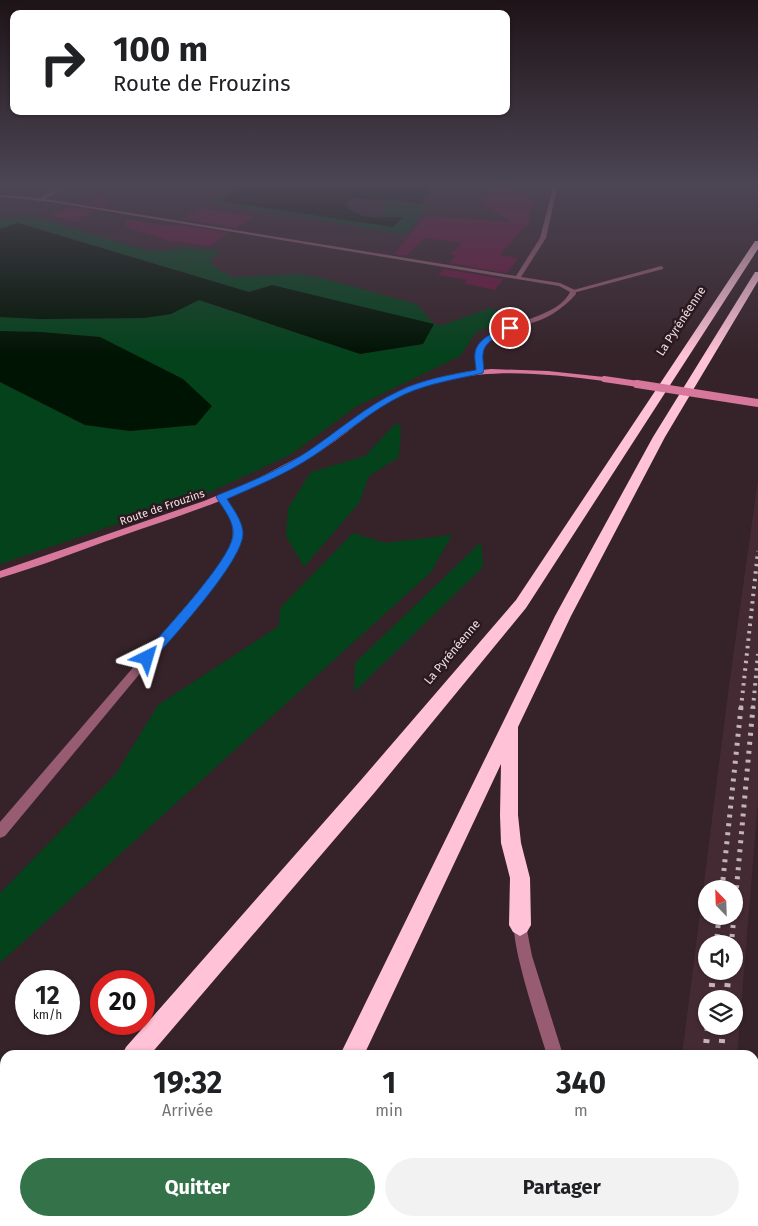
<!DOCTYPE html>
<html lang="fr">
<meta charset="utf-8">
<style>
body{margin:0;font-family:"Fira Sans",sans-serif;background:#f2f2f2;color:#202124;height:100vh;display:flex;flex-direction:column;font-size:19px;white-space:nowrap}
*{box-sizing:border-box;margin:0}
p{font-size:16px;color:#757577}
.icon{flex:none;width:28px;height:28px;fill:none;stroke:currentColor;stroke-width:2;stroke-linecap:round;stroke-linejoin:round}
.map{position:relative;flex:1;overflow:hidden}
.panel{position:absolute;left:0px;top:1050px;width:759px;height:176px;display:flex;flex-direction:column;background:#fff;border-radius:15px 15px 0 0;box-shadow:0 1px 4px #0004}
.panel>*{flex:none}
.banner{position:absolute;left:10px;top:10px;width:500px;height:105px;border-radius:10px;box-shadow:0 1px 4px #0004;background:#fff;color:#202124;overflow:hidden}
.needle{width:32px;rotate:337deg}
.buttons{position:absolute;left:698px;top:880px;display:grid;gap:10px}
.buttons a{display:grid;place-items:center;width:45px;height:45px;border-radius:50%;background:#fff;box-shadow:0 1px 4px #0004;font-size:25px}
.speed{position:absolute;left:15px;top:970px;display:flex;gap:10px;font-size:25px;font-weight:700;text-align:center}
.speed>*{display:grid;place-content:center;width:65px;height:65px;border-radius:50%;background:#fff;box-shadow:0 1px 4px #0004;line-height:1}
.speed small{font-size:12px;font-weight:400}
.speed .limit{border:8px solid #d22;background:#fff;color:#111}
.pin{position:absolute;display:grid;place-items:center;width:42px;height:42px;color:#fff;margin:-21px;border:2px solid #fff;border-radius:50%;box-shadow:0 1px 5px #0007}
.me{position:absolute;width:55px;margin:-28px;rotate:40deg;stroke-linejoin:round;filter:drop-shadow(0 0 4px #0008)}
.turn{display:flex;align-items:center;gap:18px;height:105px;padding:0 20px;font-size:22px}
.turn .icon{width:65px;height:65px;stroke-width:2.5}
.turn b{display:block;font-size:35px;line-height:42px}
.eta{display:flex;justify-content:space-evenly;align-items:center;height:85px;text-align:center}
.eta b{font-size:30px;font-weight:700;line-height:35px}
.action{display:flex;gap:10px;margin-top:auto;padding:10px 20px}
.action a{flex:1;height:58px;border-radius:30px;background:#347249;color:#fff;font-size:20px;font-weight:700;line-height:58px;text-align:center}
.action a+a{background:#f2f2f2;color:#202124}
.map>svg:first-child{display:block}
.built{fill:#442a33;fill-rule:evenodd}
.green{fill:#03421b}
.water{fill:#001403}
.building{fill:#6c153e}
.lines{fill:none;stroke-linecap:round;stroke-linejoin:round}
.service{fill:#985c72;fill-rule:evenodd}
.minor{fill:#985c72;fill-rule:evenodd}
.secondary{fill:#d7779b;fill-rule:evenodd}
.motorway{fill:#ffc2d6;fill-rule:evenodd}
.rail-far2{stroke:#c3b4b9;stroke-width:4;stroke-dasharray:2.5 5;stroke-linecap:butt}
.rail-far1{stroke:#c3b4b9;stroke-width:5;stroke-dasharray:3 6;stroke-linecap:butt}
.rail{stroke:#c3b4b9;stroke-width:6;stroke-dasharray:4 8;stroke-linecap:butt}
.secondary-bridge-far1{stroke:#d7779b;stroke-width:6}
.secondary-bridge{stroke:#d7779b;stroke-width:8}
.route{fill:#1a73e8;stroke:#114b97}
.labels{text-anchor:middle;stroke-width:5;stroke-linejoin:round;paint-order:stroke}
.far-street-label{font-size:11px;fill:#eddfe3;stroke:#2c1920}
.street-label{font-size:12px;fill:#eddfe3;stroke:#2c1920}
</style>
<div class="map">
<svg width="758" height="1226" viewBox="0 0 758 1226">
<rect width="100%" height="100%" fill="#362329"/>
<g class="built">
<path d="M758 480V802L737 1055H682L729 686ZM706 889H734V916H706ZM706 944H734V971H706ZM706 999H734V1026H706Z"/>
<path d="M662 1221H724V1226H661Z"/>
</g>
<g class="green">
<path d="M234 184H246L226 197 393 227 402 217 380 218 386 207 382 204 380 200H400L416 204 427 205 407 232 400 234 217 203 213 197Z"/>
<path d="M31 216 146 250 160 251 185 248 221 251 210 260 217 269 232 277 298 274 322 278 416 304 434 324 443 325 490 308 517 317 477 331 460 356 357 406 290 455 208 493 0 564V382L85 425 130 431 196 425 100 337 40 332 0 331V317L40 319 144 318 171 314 199 300 360 354 423 344 272 285 249 292 18 223 0 229V218Z"/>
<path d="M396 423 401 426 399 457 369 476 359 503 304 567 286 536 288 508 311 472 365 456Z"/>
<path d="M353 533 385 543 452 535 431 572 0 963V893L116 774 158 705 279 626 280 608Z"/>
<path d="M481 542 483 567 354 692 355 663Z"/>
</g>
<g class="water">
<path d="M246 184H433L422 203 416 204 400 200 350 199 346 204C358 222 384 217 403 217L393 227 225 202 226 197Z"/>
<path d="M18 223 249 292 272 285 434 324 423 344 360 354 199 300 171 314 144 318 40 319 0 317V229Z"/>
<path d="M0 331 40 332 100 337 183 379 212 406 196 425 130 431 85 425 0 382Z"/>
</g>
<g class="building">
<path d="M495 184H520L513 191 529 192V199L534 200 527 227H524L500 255 518 258 507 273 449 263 456 256 450 255 461 243 425 238 406 256 394 254 426 216 509 222 479 200Z"/>
<path d="M106 196 109 205 105 207 85 204Z"/>
<path d="M73 207 96 211 74 222 51 215Z"/>
<path d="M200 208 254 217 236 228 182 219Z"/>
<path d="M126 219 171 226 174 224 229 233 210 246 177 241 173 242 125 227Z"/>
<path d="M444 269 503 279 495 290 463 283 468 280 438 275Z"/>
</g>
<g class="lines">
<g class="service">
<path d="M661 266 663 267V269L573 293 570 291Z"/>
<path d="M221 494 225 497C229 505 236 512 240 521 248 546 225 570 211 588L5 836 0 838V822L205 584C218 566 239 545 231 521 228 512 221 505 217 497Z"/>
<path d="M520 918 525 920 532 956 563 1055H547C540 1032 508 938 515 920Z"/>
<path d="M534 1221H552L551 1226H533Z"/>
</g>
<path class="minor" d="M68 184H73L45 199 516 276 540 238 554 184H558L546 238 521 277 560 283 575 290 576 294C567 304 557 312 545 318 529 326 487 332 482 353 481 358 483 366 483 372L480 374 477 372C476 366 475 358 476 353 482 321 555 324 570 292L559 286 52 202 0 197V195L40 198Z"/>
<path class="secondary" d="M491 369 548 371 604 377 607 379 604 381C528 371 456 364 387 403 368 414 352 429 335 441 313 457 290 470 266 481 220 503 170 519 121 536 81 550 41 566 0 578V571L204 501 257 479 312 450 374 405 407 387 436 378 464 372Z"/>
<g class="motorway">
<path d="M755 241H758V249L526 608 375 792 150 1055H122L126 1047 361 780 516 600Z"/>
<path d="M755 272H758V281L665 437 571 616 518 727V815L521 843 530 878 531 925 527 932 520 936 513 932 509 925 510 878 501 843 500 815 501 764 364 1055H340L555 616 653 437Z"/>
<path d="M5 1210V1221H23L21 1226H0V1212Z"/>
<path d="M258 1221H285L284 1226H256Z"/>
</g>
<g class="rail-far2">
<path d="M741 708 758 551"/>
<path d="M753 708 758 654"/>
</g>
<g class="rail-far1">
<path d="M722 889 741 707"/>
<path d="M734 915 753 707"/>
<path d="M717 937 719 916"/>
<path d="M732 937 734 916"/>
</g>
<g class="rail">
<path d="M716 944 717 936"/>
<path d="M731 944 732 936"/>
<path d="M711 999 713 971"/>
<path d="M726 999 729 971"/>
<path d="M705 1055 708 1026"/>
<path d="M721 1055 723 1026"/>
<path d="M687 1221V1226"/>
<path d="M705 1226 706 1221"/>
</g>
<path class="secondary-bridge-far1" d="M604 379 645 385"/>
<path class="secondary-bridge" d="M637 384 758 403"/>
</g>
<linearGradient id="sky" x2="0" y2="1"><stop stop-color="#1e1317"/><stop offset="0.52" stop-color="#4c4554"/><stop offset="1" stop-color="#4c4554" stop-opacity="0"/></linearGradient>
<rect width="758" height="356" fill="url(#sky)"/>
<path class="route" d="M510 326 514 328 513 330C502 334 484 340 483 354 482 360 485 367 483 373 457 379 430 383 405 394 372 409 343 436 313 456 286 474 256 486 227 499 233 509 242 520 243 533 244 560 171 639 151 662H143L141 658 143 655C163 632 229 562 233 536 235 522 223 508 216 497L218 495C248 483 280 470 307 452 337 432 366 406 399 391 424 379 450 375 476 370 476 365 474 358 475 353 477 338 498 330 510 326Z"/>
<g class="labels">
<g class="far-street-label">
<text transform="translate(162 507) rotate(-19)" y="4">Route de Frouzins</text>
</g>
<g class="street-label">
<text transform="translate(681 321) rotate(-57)" y="4">La Pyrénéenne</text>
<text transform="translate(452 652) rotate(-50)" y="4">La Pyrénéenne</text>
</g>
</g>
</svg>
<div class="buttons">
<a><svg class="needle" viewBox="-14 -14 28 28"><path d="M0-13l5 13h-10z" fill="#e53935"/><path d="M0 13l5-13h-10z" fill="#757577"/></svg></a>
<a><svg class="icon" aria-label="sound" viewBox="0 0 24 24"><path d="M4 9h4l5-4v14l-5-4H4zM17 9q2 3 0 6"/></svg></a>
<a><svg class="icon" aria-label="layers" viewBox="0 0 24 24"><path d="M12 4l9 5-9 5-9-5zM3 14l9 5 9-5"/></svg></a>
</div>
<div class="speed"><div>12<small>km/h</small></div><div class="limit">20</div></div>
<div class="pin" style="left:510px;top:328px;background:#d93025"><svg class="icon" aria-label="arrive" viewBox="0 0 24 24"><path d="M6 21V4h12l-3 4 3 4H6"/></svg></div>
<svg class="me" style="left:147px;top:658px" viewBox="-20 -20 40 40"><path d="M0-17L14 15 0 8-14 15z" fill="#1a73e8" stroke="#fff" stroke-width="4"/></svg>
<div class="banner">
<div class="turn"><svg class="icon" aria-label="right" viewBox="0 0 24 24"><path d="M7 20v-9h11M14 6l5 5-5 5"/></svg><div><b>100 m</b>Route de Frouzins</div></div>
</div>
<section class="panel">
<div class="eta">
<div><b>19:32</b><p>Arrivée</p></div>
<div><b>1</b><p>min</p></div>
<div><b>340</b><p>m</p></div>
</div>
<div class="action"><a>Quitter</a><a>Partager</a></div>
</section>
</div>
